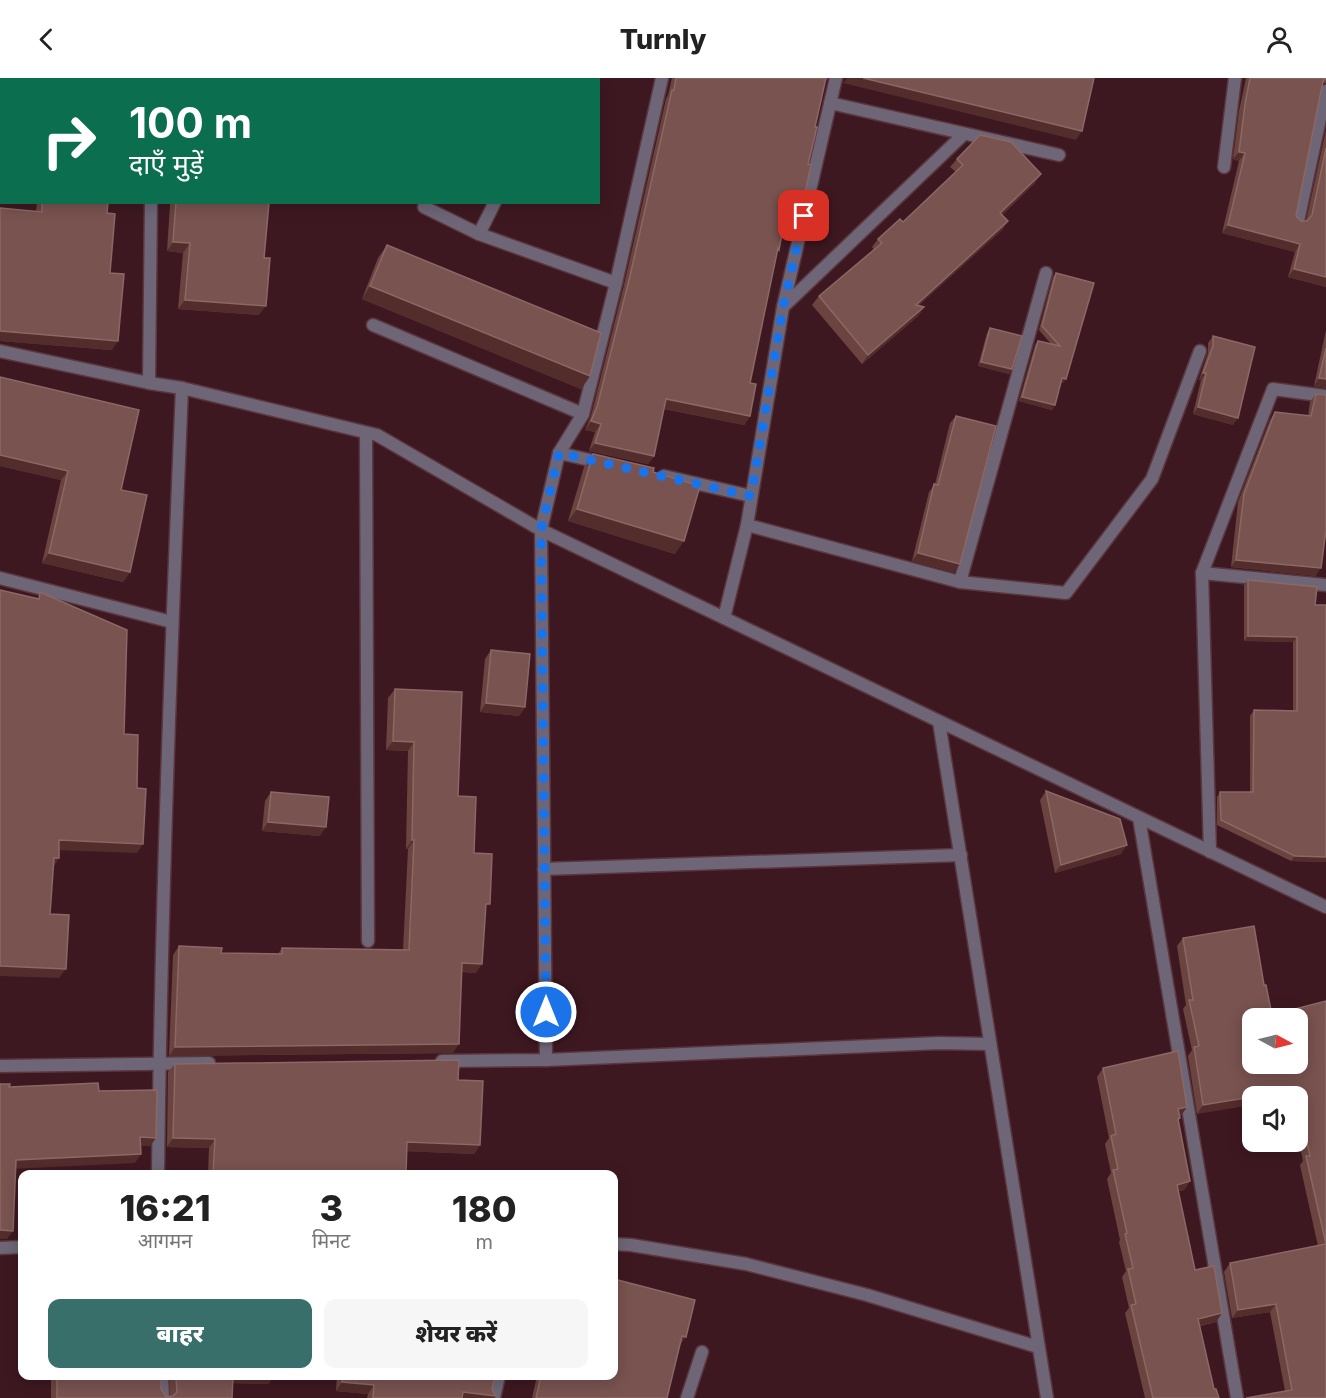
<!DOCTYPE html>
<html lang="hi">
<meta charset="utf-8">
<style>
body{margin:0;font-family:Inter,"Noto Sans Devanagari",sans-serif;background:#f6f6f6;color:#222;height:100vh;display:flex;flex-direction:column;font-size:22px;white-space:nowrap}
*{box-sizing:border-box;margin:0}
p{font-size:20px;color:#767676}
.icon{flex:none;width:33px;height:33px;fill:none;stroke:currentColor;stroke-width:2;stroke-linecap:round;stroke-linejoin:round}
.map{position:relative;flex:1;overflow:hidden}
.drawer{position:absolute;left:18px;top:1092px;width:600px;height:210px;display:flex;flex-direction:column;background:#fff;border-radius:12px;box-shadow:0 3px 15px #0003}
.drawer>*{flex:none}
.top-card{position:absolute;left:0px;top:0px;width:600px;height:126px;box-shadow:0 3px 15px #0003;background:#0b6e4f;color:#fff;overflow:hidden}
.needle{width:39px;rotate:97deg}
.tools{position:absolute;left:1242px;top:930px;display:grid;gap:12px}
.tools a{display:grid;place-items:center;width:66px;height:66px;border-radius:12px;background:#fff;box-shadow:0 3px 15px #0003;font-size:30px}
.pin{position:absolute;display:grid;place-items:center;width:51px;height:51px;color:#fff;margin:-26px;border-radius:12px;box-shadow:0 3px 9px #0006}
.me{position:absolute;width:66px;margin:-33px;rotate:0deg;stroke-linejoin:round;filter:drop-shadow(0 0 4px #0008)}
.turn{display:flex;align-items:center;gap:21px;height:126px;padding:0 30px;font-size:27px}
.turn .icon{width:78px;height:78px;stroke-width:2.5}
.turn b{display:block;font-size:42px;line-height:51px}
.eta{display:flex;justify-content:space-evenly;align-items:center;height:102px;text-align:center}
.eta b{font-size:36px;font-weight:800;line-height:42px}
.cta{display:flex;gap:12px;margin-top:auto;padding:12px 30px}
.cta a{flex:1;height:69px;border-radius:12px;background:#396f6a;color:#fff;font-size:24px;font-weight:800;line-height:69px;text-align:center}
.cta a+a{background:#f6f6f6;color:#222}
header{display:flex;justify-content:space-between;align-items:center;height:78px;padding:0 30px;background:#fff;font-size:27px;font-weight:800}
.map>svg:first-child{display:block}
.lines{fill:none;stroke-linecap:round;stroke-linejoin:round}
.street-casing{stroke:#5a363e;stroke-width:15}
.street{stroke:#6e6676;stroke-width:12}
.wall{fill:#6b443f}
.shaded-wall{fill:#532c2c}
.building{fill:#795350;stroke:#8b6865;stroke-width:1.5;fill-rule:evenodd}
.route{stroke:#1a73e8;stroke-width:10;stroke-dasharray:0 18}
</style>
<header><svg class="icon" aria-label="back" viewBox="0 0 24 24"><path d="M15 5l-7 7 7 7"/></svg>Turnly<svg class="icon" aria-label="person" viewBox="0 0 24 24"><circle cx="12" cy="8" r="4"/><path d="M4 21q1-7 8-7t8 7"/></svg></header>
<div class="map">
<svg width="1326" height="1320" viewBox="0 0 1326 1320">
<rect width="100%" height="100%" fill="#3e1821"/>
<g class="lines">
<defs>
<g id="street">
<path d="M153 2V0"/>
<path d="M555 2 556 0"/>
<path d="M830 25 1059 77"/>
<path d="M1224 89 1235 0"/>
<path d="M424 129 479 156 616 205"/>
<path d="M1298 143 1326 13"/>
<path d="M479 156 495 124"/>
<path d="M783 229 964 56"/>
<path d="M373 247 583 336"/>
<path d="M0 273 149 305 182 310 377 357 541 452 1326 829"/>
<path d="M149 305 151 124"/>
<path d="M366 355 368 863"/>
<path d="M559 375 603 385"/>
<path d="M664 398 751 418"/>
<path d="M747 447 960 504 1066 515 1152 401 1200 273"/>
<path d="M1202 495 1326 507"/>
<path d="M0 500 172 544"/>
<path d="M960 504 1046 195"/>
<path d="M724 540 747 447 783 229 836 0"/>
<path d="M939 644 1047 1320"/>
<path d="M1139 740 1237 1320"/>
<path d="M1210 774 1202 495 1273 311 1326 318"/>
<path d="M544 791 961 777"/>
<path d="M546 982 541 452 559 375 583 336 616 205 662 0"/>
<path d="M442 983 546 982 939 965 990 966"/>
<path d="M0 988 209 985"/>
<path d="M158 1096C161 834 171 572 182 310"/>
<path d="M614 1166 631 1167 746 1186 867 1217 1038 1269"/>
<path d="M0 1170 22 1169"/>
<path d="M162 1298 163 1320"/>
<path d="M494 1320 499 1298"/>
<path d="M687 1320 702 1274"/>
</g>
</defs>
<use href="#street" class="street-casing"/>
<use href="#street" class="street"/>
</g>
<g class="wall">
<path d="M672 0H828L827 2 826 1 815 49 808 86 803 124 797 132 789 131 785 151 782 155 779 172 777 174 750 305V338L744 347 664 331 654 378 648 386 589 373 595 354 585 352 591 338 624 207 666 21 668 17Z"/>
<path d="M1246 0H1326V5H1323L1296 138 1301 143H1306L1326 52V209L1288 199 1295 174 1222 155 1239 83 1233 81 1239 33Z"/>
<path d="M957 81 1035 105 1002 137 1008 143 1002 152 919 227 924 229 918 238 862 286 812 227 819 218 874 172 872 169 878 161 903 144 956 94 950 89Z"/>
<path d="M37 124H108L107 135 112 272 0 263V130L36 133Z"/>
<path d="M172 124 269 125 259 237 178 231 183 175 167 173 170 127Z"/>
<path d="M387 167 590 298 581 311 362 221 378 180Z"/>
<path d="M1056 195 1063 305H1061L1052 332 1019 323 1035 267 1038 263 1051 266 1039 252 1053 199Z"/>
<path d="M990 250 1012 291 1009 296 978 288 987 255Z"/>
<path d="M1326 252V310L1314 308Z"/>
<path d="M1213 258 1233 347 1193 336 1201 302H1199L1208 275V265Z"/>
<path d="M0 299 121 412 130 494 123 504 42 485 61 402 0 388Z"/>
<path d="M1316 316V498L1231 489 1238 424 1270 342 1275 334 1308 338 1310 324Z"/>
<path d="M956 338 954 494 912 483 929 414 935 406 950 345Z"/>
<path d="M593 376 653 394 675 476 568 443 584 389Z"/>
<path d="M1248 502 1315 527 1326 784 1291 783 1217 747V719L1220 714H1250V638L1254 632 1293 633V564L1244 563V507Z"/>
<path d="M491 572 525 629 519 638 480 634 485 581Z"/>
<path d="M395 611 458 718 474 775 485 832 476 895 462 894 453 975 169 978 173 877 179 868 221 875 278 876 282 870 403 872 408 771H406L408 673 386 672 388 620Z"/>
<path d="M1046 713 1121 776 1055 795 1040 722Z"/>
<path d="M271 714 320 758 262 753 265 723Z"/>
<path d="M1183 860 1264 907 1272 937 1326 923V1320L1285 1313 1270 1234 1232 1240 1224 1194 1230 1185 1318 1168 1300 1087 1303 1083 1298 1060V1018H1252L1197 1036 1188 978 1192 972 1183 931 1186 927 1177 868Z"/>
<path d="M175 986 458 1002 480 1067 474 1076 406 1073V1096H208L209 1070 167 1069 168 994Z"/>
<path d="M1103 990 1181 1038H1180V1040L1178 1043 1190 1103 1184 1112 1178 1113 1195 1192 1222 1235 1216 1244 1200 1248 1214 1311 1219 1320H1145L1125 1235 1129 1230 1122 1199 1126 1193 1119 1164 1120 1162 1107 1101 1111 1095 1105 1066 1109 1060 1097 999Z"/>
<path d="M679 1267 667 1320H532L537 1298H614Z"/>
<path d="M51 1298H161V1311L166 1319 170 1318 169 1298H274L268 1306 233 1305 232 1320H51Z"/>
<path d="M337 1298H495L492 1310 493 1314 495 1320H367L368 1316 336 1313Z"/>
</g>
<g class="shaded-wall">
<path d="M847 0H863L1082 53 1076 62 843 5Z"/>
<rect x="0" y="33" width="2" height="10"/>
<path d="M1239 74 1245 75 1239 83 1233 81Z"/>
<path d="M1041 96 1035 105 994 144 1000 135Z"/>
<path d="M790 121 803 124 797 132 784 130Z"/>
<path d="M1008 143 1002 152 910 235 916 227Z"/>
<path d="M1228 147 1300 166 1295 174 1222 155Z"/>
<path d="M173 164 190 165 183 175 167 173Z"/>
<path d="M1294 191 1326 199V209L1288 199Z"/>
<path d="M370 208 590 298 581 311 362 221Z"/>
<path d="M185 222 266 228 259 237 178 231Z"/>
<path d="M924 229 918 238 862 286 868 277Z"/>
<path d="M0 253 118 263 112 272 0 263Z"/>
<path d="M981 284 1012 291 1009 296 978 288Z"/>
<path d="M1203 295H1206L1201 302H1199Z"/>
<path d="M1062 300 1066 301 1063 305 1059 304Z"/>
<path d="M1319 300 1326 301V310L1314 308Z"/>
<path d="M1022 319 1055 327 1052 332 1019 323Z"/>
<path d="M666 321 750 338 744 347 660 330Z"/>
<path d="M1198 329 1238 340 1233 347 1193 336Z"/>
<path d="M591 343 601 346 595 354 585 352Z"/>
<path d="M595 365 654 378 648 386 589 373Z"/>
<path d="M0 377 68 393 61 402 0 388Z"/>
<path d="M577 431 684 463 675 476 568 443Z"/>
<path d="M49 475 130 494 123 504 42 485Z"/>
<path d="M918 475 960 486 954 494 912 483Z"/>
<path d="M1236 482 1321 490 1316 498 1231 489Z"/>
<path d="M1248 558 1297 559 1293 564 1244 563Z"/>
<path d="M486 625 525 629 519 638 480 634Z"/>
<path d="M393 663 414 664 408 673 386 672Z"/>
<path d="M268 744 326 749 320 758 262 753Z"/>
<path d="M59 762 143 766 137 775 53 772Z"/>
<path d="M412 762H414L408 771H406Z"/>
<path d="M1127 767 1121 776 1055 795 1061 787Z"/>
<path d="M1295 778 1326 779V784L1291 783Z"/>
<path d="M54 780H59L53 790Z"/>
<path d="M462 885 482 886 476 895 456 893Z"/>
<path d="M0 888 66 891 59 900 0 898Z"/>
<path d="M459 966 453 975 169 978 175 969Z"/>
<path d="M1295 1012 1290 1018H1255Z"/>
<path d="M1252 1019V1027L1197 1036 1203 1027Z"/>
<path d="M1187 1029 1181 1038 1172 1040 1178 1031Z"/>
<path d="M140 1059 156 1060 150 1068H134Z"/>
<path d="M173 1060 215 1061 209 1070 167 1069Z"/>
<path d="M407 1064 480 1067 474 1076 401 1073Z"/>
<path d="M141 1076 135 1085 10 1091 16 1082Z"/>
<path d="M1190 1103 1184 1112 1170 1115 1177 1107Z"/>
<path d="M0 1152 13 1153 7 1161H0Z"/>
<path d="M1276 1226 1270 1234 1232 1240 1238 1232Z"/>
<path d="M1222 1235 1216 1244 1192 1249 1198 1241Z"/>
<path d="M682 1258 686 1259 680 1267Z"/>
<path d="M232 1298H274L268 1306 227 1305Z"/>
<path d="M342 1304 374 1307 368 1316 336 1313Z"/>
<path d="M463 1314 496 1318 495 1320H459Z"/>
</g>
<g class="building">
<path d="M0 0H111L110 2H2V33H0Z"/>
<rect x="173" y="0" width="88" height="2"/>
<path d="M436 0H513L512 2H435Z"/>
<path d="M676 0H826L815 49H817L808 86 811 87 803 124 790 121 785 151H783L779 172 778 170 750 305 756 306 750 338 666 321 654 378 595 365 601 346 591 343 597 329 630 198 672 12H674Z"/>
<path d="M863 0H1094L1082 53Z"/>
<path d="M1250 0H1326L1323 3 1296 138 1301 143H1307L1312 137 1326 70V199L1294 191 1300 166 1228 147 1245 75 1239 74 1245 26Z"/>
<path d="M980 57 1011 64 1041 96 1000 135 1008 143 916 227 924 229 868 277 819 218 882 165 878 161 900 141 903 144 963 87 957 81Z"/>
<path d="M42 124H108L107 135 115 136 110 195 124 196 118 263 0 253V130L42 134Z"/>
<path d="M176 124 269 125 264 180H270L266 228 185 222 190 165 173 164Z"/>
<path d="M387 167 601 255 590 298 370 208Z"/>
<path d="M1056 195 1094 205 1066 301 1062 300 1055 327 1022 319 1038 263 1060 268 1042 248Z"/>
<path d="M990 250 1022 258 1012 291 981 284Z"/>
<path d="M1213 258 1255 269 1238 340 1198 329 1206 295H1203L1213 268Z"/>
<path d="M1326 270V301L1319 300Z"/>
<path d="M0 299 139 332 121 412 147 417 130 494 49 475 68 393 0 377Z"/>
<path d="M1316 316 1326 317V452L1321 490 1236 482 1244 416 1275 334 1311 338Z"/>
<path d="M956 338 996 348 960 486 918 475 934 406 938 407Z"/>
<path d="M593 376 654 390 653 394 700 408 684 463 577 431Z"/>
<path d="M1248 502 1317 509 1315 527H1326V779L1295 778 1221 742 1220 714H1253L1254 632 1297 633V559L1248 558Z"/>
<path d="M0 512 39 521 40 514 127 552 124 656 138 657 137 710 146 711 143 766 59 762V780H54L50 836 69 837 66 891 0 888Z"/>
<path d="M491 572 530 576 525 629 486 625Z"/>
<path d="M395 611 462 614 458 718 476 719 474 775 492 776 490 826H486L482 886 462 885 459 966 175 969 179 868 222 870 221 875 282 876V870L409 872 414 762H412L414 664 393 663Z"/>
<path d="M1046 713 1120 741 1127 767 1061 787Z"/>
<path d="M271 714 329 719 326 749 268 744Z"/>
<path d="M1254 848 1264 907H1266L1272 937 1326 923V1320H1246L1292 1312 1276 1226 1238 1232 1230 1185 1326 1166 1306 1078H1310L1298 1024V1018H1296L1295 1012 1203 1027 1194 969 1199 968 1189 922H1193L1183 860ZM1252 940H1298V986H1252Z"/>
<path d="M1178 973 1187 1029 1178 1031 1180 1040 1178 1041 1190 1103 1177 1107 1195 1192 1214 1188 1222 1235 1198 1241 1214 1311H1216L1219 1320H1153L1131 1227 1136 1226 1128 1191 1133 1190 1125 1156 1127 1155 1113 1092 1118 1091 1111 1058 1116 1056 1103 990Z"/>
<path d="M459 982 458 1002 483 1003 480 1067 407 1064 406 1096H213L215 1061 173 1060 175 986Z"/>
<path d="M98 1005 99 1013 157 1012 156 1060 140 1059 141 1076 16 1082 13 1153 0 1152V1006H10L9 1009Z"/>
<path d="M614 1201 695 1222 686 1259 682 1258 667 1320H536L541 1298H614Z"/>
<path d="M57 1298H161V1311L166 1319 173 1318 177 1314 176 1298H233L232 1320H57Z"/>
<path d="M343 1298H495L492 1310 493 1314 496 1318 463 1314 462 1320H373L374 1307 342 1304Z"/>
</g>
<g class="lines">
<path class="route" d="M546 934 541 452 559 375 751 418 783 229 804 138"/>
</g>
</svg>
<div class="tools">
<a><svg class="needle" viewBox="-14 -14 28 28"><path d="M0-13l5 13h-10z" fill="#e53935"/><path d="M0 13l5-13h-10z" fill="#767676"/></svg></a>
<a><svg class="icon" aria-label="sound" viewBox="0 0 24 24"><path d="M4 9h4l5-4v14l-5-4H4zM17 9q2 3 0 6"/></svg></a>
</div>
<div class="pin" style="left:804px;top:138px;background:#d93025"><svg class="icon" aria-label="arrive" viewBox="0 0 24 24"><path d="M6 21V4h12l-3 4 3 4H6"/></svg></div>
<svg class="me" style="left:546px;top:934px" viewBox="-20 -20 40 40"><circle r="17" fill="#1a73e8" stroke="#fff" stroke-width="3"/><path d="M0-11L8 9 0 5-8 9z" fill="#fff"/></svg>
<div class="top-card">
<div class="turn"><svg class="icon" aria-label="right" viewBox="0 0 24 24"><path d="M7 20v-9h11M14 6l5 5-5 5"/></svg><div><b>100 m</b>दाएँ मुड़ें</div></div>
</div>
<section class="drawer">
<div class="eta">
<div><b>16:21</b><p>आगमन</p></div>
<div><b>3</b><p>मिनट</p></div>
<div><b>180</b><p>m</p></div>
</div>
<div class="cta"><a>बाहर</a><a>शेयर करें</a></div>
</section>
</div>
